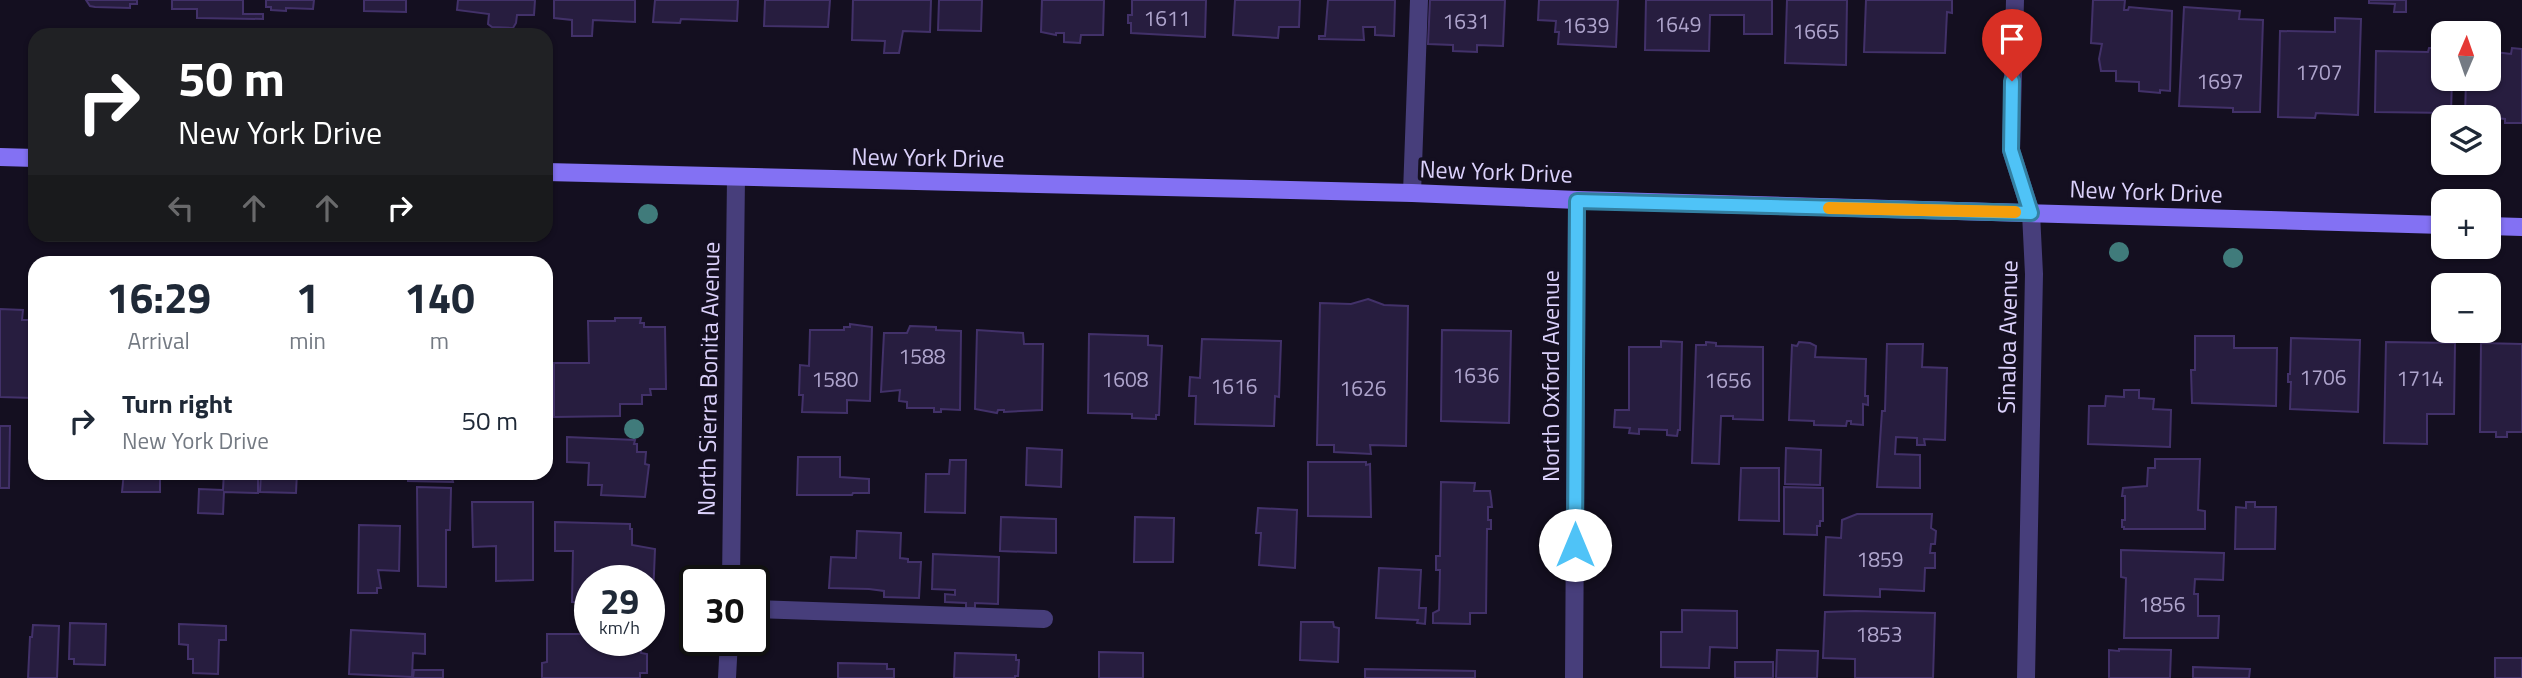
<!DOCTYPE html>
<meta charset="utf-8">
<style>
body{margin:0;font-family:"Titillium Web",sans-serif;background:#f6f6f7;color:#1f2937;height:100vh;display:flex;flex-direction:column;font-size:26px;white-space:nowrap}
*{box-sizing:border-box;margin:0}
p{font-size:23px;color:#747a83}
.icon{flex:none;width:38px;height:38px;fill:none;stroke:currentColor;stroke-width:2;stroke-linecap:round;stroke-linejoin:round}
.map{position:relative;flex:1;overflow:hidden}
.side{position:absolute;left:28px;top:256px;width:525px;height:224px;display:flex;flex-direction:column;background:#fff;border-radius:21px;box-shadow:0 2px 5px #0004}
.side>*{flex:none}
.hud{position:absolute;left:28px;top:28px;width:525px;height:214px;border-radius:21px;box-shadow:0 2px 5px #0004;background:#202124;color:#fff;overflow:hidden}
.needle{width:46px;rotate:2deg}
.controls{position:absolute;left:2431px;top:21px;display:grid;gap:14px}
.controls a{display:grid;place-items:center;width:70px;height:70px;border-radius:14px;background:#fff;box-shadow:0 2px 5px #0004;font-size:35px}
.speed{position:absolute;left:574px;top:565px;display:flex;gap:14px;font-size:35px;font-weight:700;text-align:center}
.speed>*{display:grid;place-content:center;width:91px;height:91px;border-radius:50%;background:#fff;box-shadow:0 2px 5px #0004;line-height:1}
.speed small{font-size:18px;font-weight:400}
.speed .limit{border:4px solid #111;border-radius:10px;background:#fff;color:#111}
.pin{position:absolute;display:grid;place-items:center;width:60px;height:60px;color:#fff;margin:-72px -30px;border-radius:50% 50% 50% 0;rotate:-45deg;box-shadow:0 0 7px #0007}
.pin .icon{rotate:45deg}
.me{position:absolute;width:77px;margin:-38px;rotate:0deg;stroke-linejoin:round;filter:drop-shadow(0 0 5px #0008)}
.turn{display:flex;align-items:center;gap:24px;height:147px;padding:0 35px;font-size:32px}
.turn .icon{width:91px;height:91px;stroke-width:2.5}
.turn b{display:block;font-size:49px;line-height:60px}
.lanes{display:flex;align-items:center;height:66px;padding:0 35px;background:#0003;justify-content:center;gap:35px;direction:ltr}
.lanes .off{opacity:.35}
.eta{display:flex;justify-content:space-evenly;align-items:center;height:119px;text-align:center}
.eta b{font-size:42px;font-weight:700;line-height:49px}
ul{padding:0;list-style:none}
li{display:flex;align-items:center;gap:21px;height:91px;padding:0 35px}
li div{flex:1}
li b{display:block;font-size:26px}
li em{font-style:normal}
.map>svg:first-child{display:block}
.building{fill:#271d3f;stroke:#423169;stroke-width:2}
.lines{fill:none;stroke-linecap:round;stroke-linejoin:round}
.lane{stroke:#473e7b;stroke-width:18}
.street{stroke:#473e7b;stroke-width:18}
.secondary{stroke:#8371f3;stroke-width:18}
.tree{fill:#407b7b}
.route-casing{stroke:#337fa1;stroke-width:18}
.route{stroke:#4fc3f7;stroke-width:12}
.slow{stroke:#f59e0b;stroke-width:12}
.labels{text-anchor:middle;stroke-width:7;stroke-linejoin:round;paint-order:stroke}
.number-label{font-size:21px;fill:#aea4cc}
.street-label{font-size:24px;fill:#dbd1fb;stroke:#140f20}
</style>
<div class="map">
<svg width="2522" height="678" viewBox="0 0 2522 678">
<rect width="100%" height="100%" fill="#140f20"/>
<g class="building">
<path d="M86 0H137V4H130V8L95 7 90 6Z"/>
<path d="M172 0H243V14H263V19L197 18V9H172Z"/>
<path d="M266 0H314L313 9 286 8V11L271 10V7H266Z"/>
<path d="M364 0H406V12L364 11Z"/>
<path d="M458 0H535L534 15H517L516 23 513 28 492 27 488 24 489 14 457 10Z"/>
<path d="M554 0H635V22L593 20 592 36H572V20L554 18Z"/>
<path d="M655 0H738L737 21 681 19 680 23 653 22Z"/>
<path d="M765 0H830L828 27 764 26Z"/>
<path d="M853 0H931L930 32 903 31 899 53H884L885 41 852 40Z"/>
<path d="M939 0H982L981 31 938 30Z"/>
<path d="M1042 0H1104L1103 35H1081L1080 43 1064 42V33H1056V35L1041 32Z"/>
<path d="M1132 0H1206L1205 37 1131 33V23H1128V15H1132Z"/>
<path d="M1235 0H1300L1299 27H1279L1278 38 1233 35Z"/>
<path d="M1328 0H1395L1394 36 1375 35V27H1363L1364 40 1319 39V36H1325Z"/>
<path d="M1430 0H1505L1503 46 1477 45V52L1453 51V45L1428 44Z"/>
<path d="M1539 0H1618L1616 47 1558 44 1559 32H1555L1556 21 1538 20Z"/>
<path d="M1646 0H1772V34H1744V15H1710L1709 51 1645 50Z"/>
<path d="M1787 0H1847L1846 65 1785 63Z"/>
<path d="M1866 0H1952V13L1947 12 1945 53 1864 52Z"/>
<path d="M2093 0H2125L2124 10H2128L2129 7 2172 11 2170 91 2160 90V93L2139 91V82L2116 81V71H2101L2099 59 2102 44 2091 43Z"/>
<path d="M2369 0H2406V12H2394L2395 4 2369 3Z"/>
<path d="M2184 7 2240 11 2239 19 2263 20 2260 112H2233V108L2179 106Z"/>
<path d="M2335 18 2361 19 2358 115 2316 113 2315 118 2278 117 2280 31 2335 32Z"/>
<path d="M2472 29H2495V52L2511 54 2512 48 2522 49V123H2505V119L2488 117H2465L2466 79H2488V33H2472Z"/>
<path d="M2429 48H2443V79H2452L2451 113 2375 112 2376 51 2428 52Z"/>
<path d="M1368 299 1384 305 1408 306 1406 446 1370 445 1371 454 1334 452V445H1317L1320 303 1351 304Z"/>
<path d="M0 309 23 310 22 320H35V407L34 398 0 397Z"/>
<path d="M615 318H641L640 323H644V327H665L666 389H650L651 395H642V404H620V416L554 417V363H589L588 321H615Z"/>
<path d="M850 324 872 327 870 401 847 400V413L802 412 803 395H799L800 365 809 366 810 330H844V327H850Z"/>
<path d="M910 326 936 327V330L961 331 960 410 941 409V412H934V408H907V402L899 401 900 390 881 392 884 333H907Z"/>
<path d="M977 330 1023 333 1024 344H1043L1042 410 1004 412V410H998L997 413 975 409Z"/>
<path d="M1442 330 1511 331 1509 423 1441 421Z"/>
<path d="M1089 334 1148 336V345L1162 346 1159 415H1156V419L1132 418V414L1088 413Z"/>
<path d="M2195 336H2234V348H2277L2276 406 2192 403 2191 370H2195Z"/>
<path d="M2291 338 2360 340 2358 412 2290 409 2291 382H2288V374H2290Z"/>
<path d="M1202 339 1281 341 1279 397 1275 396 1274 426 1195 424 1196 396H1189L1190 377 1200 378Z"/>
<path d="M1661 341 1682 342 1680 430H1678L1677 436 1667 435V430L1639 429V434L1629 433 1630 428 1614 427 1615 410H1629V347H1661Z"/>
<path d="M1706 342 1716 343V346L1763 347V420L1733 419V416H1721L1719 464 1692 463 1696 345H1706Z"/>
<path d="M1799 342 1810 343 1816 346 1815 357 1866 359 1865 396H1868V405L1863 404V425L1851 424V421H1847L1846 426 1814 425V421L1789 420 1792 345 1797 346Z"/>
<path d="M2386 342 2455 343 2454 414H2427V444L2384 443Z"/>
<path d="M2481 343 2522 344V432H2507V437H2496V432H2480Z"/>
<path d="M1887 344H1923L1922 367 1947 368 1945 440 1924 439 1925 445H1917V438L1896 437 1895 454 1920 455V488L1877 487 1882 411H1885Z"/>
<path d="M2124 390H2139V398L2154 399 2153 409 2171 410 2170 447 2088 444 2089 406H2105L2106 396 2124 397Z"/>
<path d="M0 426H10L9 488H0Z"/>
<path d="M567 437 635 440 634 444H637V452H646L645 464 649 465 645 497 601 495 602 485H588L589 463 567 462Z"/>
<path d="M1027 448 1062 450 1061 487 1026 485Z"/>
<path d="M1786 448 1821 450 1820 485 1785 484Z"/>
<path d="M798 457H840V477L869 479V493H853L852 495H797Z"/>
<path d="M2155 459H2200L2198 510 2205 511V529H2124V527H2122V520H2125V496H2122L2123 488 2147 486 2148 468H2155Z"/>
<path d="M950 460H966L965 513 925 512 926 474H949Z"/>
<path d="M1308 462H1366V465L1370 464 1371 517 1308 516Z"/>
<path d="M1741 468H1779V521L1739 520Z"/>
<path d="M124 472H160V492H122Z"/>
<path d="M224 472H258V493L224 492 223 514 198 513 199 489 223 490Z"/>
<path d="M261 472H297L296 493 260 492Z"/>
<path d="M408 472H472V479L452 478 453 482 408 481Z"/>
<path d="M1441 482 1475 483 1474 491H1490L1491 498 1492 507H1488V520H1491V529H1487L1486 613H1470V624L1433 623V613L1439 610 1440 570H1436V556H1440Z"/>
<path d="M417 487 451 488 450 530H446V587L418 586Z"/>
<path d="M1784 487 1823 488V521H1820V526H1817V535L1784 534Z"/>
<path d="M472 502H533V580L496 581V546L473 547Z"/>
<path d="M2246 502H2255V507H2276L2275 549H2235L2236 507 2246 508Z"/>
<path d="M1258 508 1297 510 1295 568 1259 565 1261 533H1256Z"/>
<path d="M1857 514H1932L1931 528 1936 531 1935 544H1931L1930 553H1935V568H1925L1924 591 1880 589V597L1824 595 1826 537 1841 538 1842 520Z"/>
<path d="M1001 517 1056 519V553L1000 551Z"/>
<path d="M1135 517 1174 518 1173 562H1134Z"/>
<path d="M555 522 630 524V529H632V545L655 549 653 597H649V581H590V603L572 602 573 551H555Z"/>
<path d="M359 525 400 526 399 571 378 570 381 588H377V593H358Z"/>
<path d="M857 531 901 533 900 558 908 559V562H921L919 598 884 597V591L869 589 829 588 831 557 856 558Z"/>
<path d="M2121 550 2224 553 2223 580 2195 579 2194 594H2198V616H2219L2218 638H2124L2126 578 2121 577Z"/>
<path d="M933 554 999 557 998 604 975 603V608H966V603L945 602V594L955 595V590L932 589Z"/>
<path d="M1379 568 1421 570 1419 608H1426L1425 624 1417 623 1418 620 1376 618Z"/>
<path d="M1682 610 1737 611V648L1710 647 1709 668 1661 667V632H1682Z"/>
<path d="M1856 611 1935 613 1933 678H1855V659L1823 658 1825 612Z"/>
<path d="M1301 622H1333L1334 627 1339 628 1338 662 1300 660Z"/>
<path d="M70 623 106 624 105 665 74 664V659H69Z"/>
<path d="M179 624 226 626V640H219L218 674 193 673V659H188V645L179 644Z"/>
<path d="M33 625 59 626 57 678H28L30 637H32Z"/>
<path d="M351 630 425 634V654L413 653 412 677 349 674Z"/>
<path d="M547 634H590V640H642L641 653 647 654V673H640V678H542V663L547 662Z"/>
<path d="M2119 649 2171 650 2170 678H2109V650L2119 651Z"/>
<path d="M1777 650 1818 651 1817 678H1776Z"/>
<path d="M1099 652 1143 653V678H1099Z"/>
<path d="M955 653 1016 655V660H1019L1018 676H1015V678H954Z"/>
<rect x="2495" y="658" width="27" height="20"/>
<rect x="1735" y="662" width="38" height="16"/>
<path d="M838 663 887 664V669H894V678H838Z"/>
<path d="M2193 667 2250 669 2249 678H2193Z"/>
<path d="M1365 669 1475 671V678H1365Z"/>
<path d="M414 670H443V678H413Z"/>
</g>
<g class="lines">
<g class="lane">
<path d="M1412 193 1419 0"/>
<path d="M754 609 1044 619"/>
</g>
<g class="street">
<path d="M2015 0 2011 150 2031 213 2034 274 2026 678"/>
<path d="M731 581 736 178"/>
<path d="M727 678 729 640"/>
<path d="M1574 678 1577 200"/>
</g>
<g class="secondary">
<path d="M0 157 35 158"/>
<path d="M546 172 1412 193 1577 200 2443 225"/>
<path d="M2488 226 2522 227"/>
</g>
</g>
<g class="tree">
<circle cx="648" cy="214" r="10"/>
<circle cx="2119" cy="252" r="10"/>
<circle cx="2233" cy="258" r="10"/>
<circle cx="634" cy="429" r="10"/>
</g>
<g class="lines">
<defs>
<path id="route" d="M1575 545 1577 201 2031 213 2011 150 2012 81"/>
</defs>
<use href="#route" class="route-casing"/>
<use href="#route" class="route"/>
<path class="slow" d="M1829 208 2015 212"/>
</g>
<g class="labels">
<g class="number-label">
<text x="1167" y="26">1611</text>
<text x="1466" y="29">1631</text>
<text x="1678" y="32">1649</text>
<text x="1586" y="33">1639</text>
<text x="1816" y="39">1665</text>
<text x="2319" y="80">1707</text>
<text x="2220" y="89">1697</text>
<text x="922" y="364">1588</text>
<text x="1476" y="383">1636</text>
<text x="2323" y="385">1706</text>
<text x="2420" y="386">1714</text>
<text x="835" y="387">1580</text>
<text x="1125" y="387">1608</text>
<text x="1728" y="388">1656</text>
<text x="1234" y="394">1616</text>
<text x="1363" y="396">1626</text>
<text x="1880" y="567">1859</text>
<text x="2162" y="612">1856</text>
<text x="1879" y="642">1853</text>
</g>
<g class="street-label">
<text transform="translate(928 158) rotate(1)" y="8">New York Drive</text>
<text transform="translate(1496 172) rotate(2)" y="8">New York Drive</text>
<text transform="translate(2146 192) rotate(2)" y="8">New York Drive</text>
<text transform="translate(2008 337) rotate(-89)" y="8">Sinaloa Avenue</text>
<text transform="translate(1551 376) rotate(-90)" y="8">North Oxford Avenue</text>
<text transform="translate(709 379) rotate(-89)" y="8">North Sierra Bonita Avenue</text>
</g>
</g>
</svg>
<div class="controls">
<a><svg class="needle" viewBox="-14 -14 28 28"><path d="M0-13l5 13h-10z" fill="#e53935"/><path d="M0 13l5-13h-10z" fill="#747a83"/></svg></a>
<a><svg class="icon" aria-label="layers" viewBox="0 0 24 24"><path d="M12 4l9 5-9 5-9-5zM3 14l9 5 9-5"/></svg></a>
<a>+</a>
<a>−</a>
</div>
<div class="speed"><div>29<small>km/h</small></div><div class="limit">30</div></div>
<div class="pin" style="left:2012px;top:81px;background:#d93025"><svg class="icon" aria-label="arrive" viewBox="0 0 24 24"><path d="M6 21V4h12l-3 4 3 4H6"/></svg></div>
<svg class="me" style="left:1575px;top:545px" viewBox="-20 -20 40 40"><circle r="19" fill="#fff"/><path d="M0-13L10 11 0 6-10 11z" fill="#4fc3f7"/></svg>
<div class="hud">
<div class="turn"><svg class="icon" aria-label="right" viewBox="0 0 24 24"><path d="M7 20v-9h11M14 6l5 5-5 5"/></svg><div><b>50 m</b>New York Drive</div></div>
<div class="lanes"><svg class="icon off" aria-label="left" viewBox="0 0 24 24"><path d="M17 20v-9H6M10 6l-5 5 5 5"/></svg><svg class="icon off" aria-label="ahead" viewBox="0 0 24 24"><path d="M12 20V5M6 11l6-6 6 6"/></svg><svg class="icon off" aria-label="ahead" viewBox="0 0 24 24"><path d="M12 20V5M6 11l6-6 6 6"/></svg><svg class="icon" aria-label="right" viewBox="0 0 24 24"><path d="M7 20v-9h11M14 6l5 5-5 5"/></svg></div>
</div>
<section class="side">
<div class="eta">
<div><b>16:29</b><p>Arrival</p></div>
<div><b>1</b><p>min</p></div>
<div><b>140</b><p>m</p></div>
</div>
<ul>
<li><svg class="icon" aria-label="right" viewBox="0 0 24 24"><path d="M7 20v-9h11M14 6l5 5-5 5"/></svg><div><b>Turn right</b><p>New York Drive</p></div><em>50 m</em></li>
</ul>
</section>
</div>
